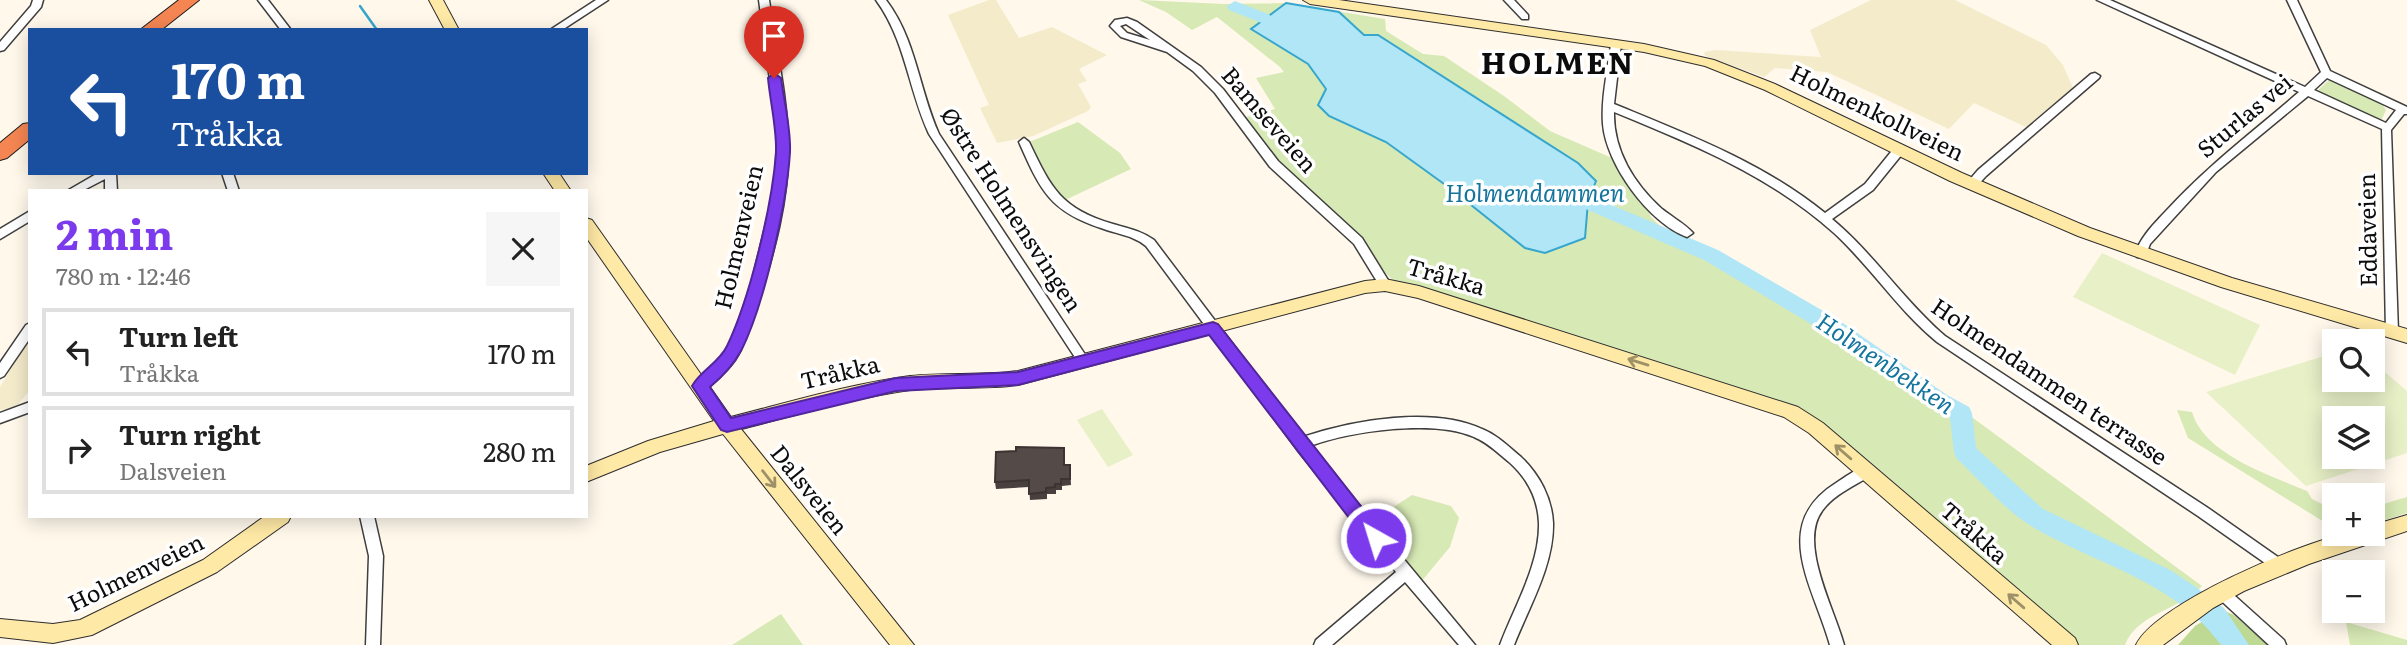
<!DOCTYPE html>
<meta charset="utf-8">
<style>
body{margin:0;font-family:Literata,serif;background:#f6f6f6;color:#222;height:100vh;display:flex;flex-direction:column;font-size:26px;white-space:nowrap}
*{box-sizing:border-box;margin:0}
p{font-size:23px;color:#767676}
.icon{flex:none;width:38px;height:38px;fill:none;stroke:currentColor;stroke-width:2;stroke-linecap:round;stroke-linejoin:round}
.map{position:relative;flex:1;overflow:hidden}
.drawer{position:absolute;left:28px;top:189px;width:560px;height:329px;display:flex;flex-direction:column;background:#fff;border-radius:0px;box-shadow:0 4px 18px #0003}
.drawer>*{flex:none}
.banner{position:absolute;left:28px;top:28px;width:560px;height:147px;border-radius:0px;box-shadow:0 4px 18px #0003;background:#1a4fa0;color:#fff;overflow:hidden}
.fabs{position:absolute;left:2322px;top:329px;display:grid;gap:14px}
.fabs a{display:grid;place-items:center;width:63px;height:63px;border-radius:0px;background:#fff;box-shadow:0 4px 18px #0003;font-size:35px}
.pin{position:absolute;display:grid;place-items:center;width:60px;height:60px;color:#fff;margin:-72px -30px;border-radius:50% 50% 50% 0;rotate:-45deg;box-shadow:0 0 7px #0007}
.pin .icon{rotate:45deg}
.me{position:absolute;width:77px;margin:-38px;rotate:321deg;stroke-linejoin:round;filter:drop-shadow(0 0 5px #0008)}
.turn{display:flex;align-items:center;gap:24px;height:147px;padding:0 28px;font-size:32px}
.turn .icon{width:91px;height:91px;stroke-width:2.5}
.turn b{display:block;font-size:49px;line-height:60px}
.round{display:grid;place-items:center;flex:none;width:74px;height:74px;border-radius:0px;background:#f6f6f6}
.summary{display:flex;align-items:center;justify-content:space-between;height:119px;padding:0 28px}
h1{font-size:42px;font-weight:700;line-height:52px;color:#7c3aed}
ul{padding:0;list-style:none}
li{display:flex;align-items:center;gap:21px;height:88px;margin:0 14px 10px;padding:0 14px;border:4px solid #e0e0e0;border-radius:0px}
li div{flex:1}
li b{display:block;font-size:26px}
li em{font-style:normal}
.map>svg:first-child{display:block}
.farmland{fill:#f4ebcb}
.green{fill:#d7e9b5;fill-rule:evenodd}
.forest{fill:#bdd994}
.pitch{fill:#e7f0c7;fill-rule:evenodd}
.water{fill:#b0e6f6;stroke:#36a6cd;stroke-width:2}
.lines{fill:none;stroke-linecap:round;stroke-linejoin:round}
.stream{stroke:#36a6cd;stroke-width:2.5}
.river{fill:#b0e6f6;fill-rule:evenodd}
.street-casing{stroke:#3f3f3f;stroke-width:3}
.secondary-casing{stroke:#2e2e2e;stroke-width:2}
.highway-casing{stroke:#1d1d1d;stroke-width:2}
.street{fill:#fff;fill-rule:evenodd}
.secondary{fill:#ffe9a6;fill-rule:evenodd}
.highway{fill:#f58653;fill-rule:evenodd}
.wall{fill:#48403e}
.building{fill:#544b48;stroke:#3b3432;stroke-width:2}
.oneway{stroke:#9e9168}
.route{fill:#7c3aed;stroke:#51269a;stroke-width:2}
.labels{text-anchor:middle;stroke-width:7;stroke-linejoin:round;paint-order:stroke}
.street-label{font-size:23px;fill:#0c0c0c;stroke:#fff}
.water-label{font-size:24px;font-style:italic;fill:#15759d;stroke:#fff}
.district-label{font-size:30px;font-weight:bold;letter-spacing:2px;fill:#0c0c0c;stroke:#fff}
</style>
<div class="map">
<svg width="2407" height="645" viewBox="0 0 2407 645">
<rect width="100%" height="100%" fill="#fff8eb"/>
<g class="farmland">
<path d="M989 0H996L1019 38 1052 27 1107 55 1079 69 1087 81 1078 84 1091 107 1088 111 1033 136 997 143 980 108 989 105 948 15Z"/>
<path d="M1871 0H1955L2046 45 2063 65 2073 88 2028 128 1974 103 1949 129 1827 72 1775 68 1764 77 1705 56 1704 52 1716 50 1821 57 1810 30Z"/>
<path d="M30 338V390L16 407 0 410V387Z"/>
</g>
<g class="green">
<path d="M1139 0 1224 4 1286 3 1385 19 1386 31 1423 54 1444 56 1504 96 1550 131 1612 158 1644 202 1651 217 1660 226 1746 267 1875 346 2202 586C2180 610 2137 613 2125 645H2075L1820 426 1393 280 1383 271 1366 244 1282 166 1246 117 1275 109 1256 78 1284 72 1280 67 1217 17 1192 30 1166 12ZM1287 3 1350 21 1364 35H1378L1578 163 1596 181 1588 202 1585 238 1451 189 1386 142 1329 116 1326 89 1308 64 1251 29Z"/>
<path d="M2329 80 2380 101 2386 110 2381 121 2315 93Z"/>
<path d="M1078 122 1120 153 1131 169 1061 202 1049 191 1027 143Z"/>
<path d="M2177 410 2192 412C2204 454 2269 475 2307 491L2312 499 2334 510V528L2188 438Z"/>
<path d="M1412 495 1451 506 1459 518 1450 547 1420 583 1372 521Z"/>
<path d="M2407 497V513L2373 524V507Z"/>
<path d="M781 614 803 645H732Z"/>
<path d="M2346 622 2407 640V645H2350Z"/>
</g>
<path class="forest" d="M2222 610 2234 615 2268 645H2178L2195 626Z"/>
<g class="pitch">
<path d="M2102 253 2260 325 2235 375 2073 297Z"/>
<path d="M2334 353V380H2373V362L2407 391V453L2306 486 2206 392ZM2373 418V457H2334V418Z"/>
<path d="M1102 409 1133 455 1108 467 1077 420Z"/>
</g>
<path class="water" d="M1286 3 1339 12 1364 35H1378L1578 163 1596 181 1588 202 1585 238 1545 253 1525 248 1451 189 1386 142 1329 116 1318 105 1326 89 1308 64 1251 29Z"/>
<g class="lines">
<path class="stream" d="M360 6 377 30"/>
<g class="river">
<path d="M1235 1 1270 15 1272 19 1264 24 1229 10 1227 6Z"/>
<path d="M1588 195 1718 250 1837 319 1947 395 1969 407 1972 413 1976 448 2043 509 2170 570 2193 585 2224 608 2249 645H2221C2175 580 2093 564 2028 524 2004 509 1978 478 1957 459L1954 452 1950 418 1823 331 1704 260 1581 207 1578 202 1581 197Z"/>
</g>
<defs>
<g id="street">
<path d="M33 0H43L41 7 4 50 0 51V42L31 6Z"/>
<path d="M258 0H268L291 30H281Z"/>
<path d="M596 0H608L562 30H550Z"/>
<path d="M759 0H769C776 49 788 99 788 148 789 199 774 252 759 300 753 320 746 342 735 360 727 372 715 381 705 390H695L694 386 695 382 723 357 733 338 751 285 773 195 776 169 777 131Z"/>
<path d="M876 0H886C916 39 919 90 939 134L1088 359 1090 362 1088 365H1080L929 134C908 89 906 41 876 0Z"/>
<path d="M1504 0H1514L1528 15V19H1522Z"/>
<path d="M2097 0H2110L2305 87 2321 72 2287 0H2297L2330 71 2407 107V114H2404L2391 130 2398 332 2396 335 2392 337 2386 332 2382 129 2308 96 2216 172 2150 244 2145 257H2137L2135 254C2141 236 2154 224 2166 211 2207 166 2254 131 2299 92ZM2327 78 2396 110 2386 123 2314 90Z"/>
<path d="M1127 18 1137 22 1201 67 1223 89 1278 161 1362 238 1391 285 1389 288H1381L1354 244 1270 167 1215 93 1193 71 1167 52 1121 37 1110 26 1115 20ZM1126 24 1150 40 1127 33 1120 26Z"/>
<path d="M1616 41 1621 44 1614 104C1687 134 1764 163 1825 213L1865 184 1895 147H1903L1904 150 1903 153 1873 190 1832 219C1874 254 1904 301 1945 336L2208 508 2285 562 2287 566 2285 570 2280 572 2275 570 2198 516 1937 342C1898 310 1871 267 1834 233 1771 176 1692 144 1614 112 1613 150 1634 184 1662 209 1672 217 1685 224 1693 233L1687 237C1649 223 1606 164 1603 124 1601 98 1608 70 1611 44Z"/>
<path d="M2095 73 2100 76 2099 78 1986 176 1976 187H1968L1966 184 1978 170 2091 74Z"/>
<path d="M1024 138 1029 142C1051 188 1061 209 1113 224 1127 228 1142 231 1154 240L1303 437C1353 420 1433 406 1482 429 1497 435 1509 447 1521 457 1539 474 1552 498 1553 523 1554 565 1529 607 1514 645H1500C1514 607 1540 565 1539 523 1538 498 1527 478 1509 462 1498 453 1487 442 1474 437 1434 419 1351 431 1310 446L1475 645H1459L1405 582 1332 645H1314L1316 640 1396 572 1299 452 1146 246C1133 235 1116 234 1101 228 1049 211 1040 189 1019 142Z"/>
<path d="M98 173H116L117 191H105V179L82 191H67Z"/>
<path d="M222 173H233L239 191H228Z"/>
<path d="M30 211V221L0 239V229Z"/>
<path d="M30 323V338L4 376 0 378V363L26 325Z"/>
<path d="M30 402V412L0 423V413Z"/>
<path d="M1865 466 1870 468 1872 472 1870 476C1854 486 1833 495 1822 511 1798 544 1835 610 1844 645H1830C1814 587 1769 525 1836 483 1845 477 1855 470 1865 466Z"/>
<path d="M360 516H374L383 556 380 645H366L369 556Z"/>
<path d="M2220 585 2225 587 2284 640 2286 645H2269L2215 595 2213 591 2215 587Z"/>
</g>
<g id="secondary">
<path d="M429 0H443L459 30H445Z"/>
<path d="M1303 0H1339L1644 44 1714 60 1775 84 1962 173 2090 228 2232 278 2407 329V343L2221 287 2078 236 1950 181 1765 90 1705 66 1644 52 1310 4Z"/>
<path d="M543 173H559L571 191H555Z"/>
<path d="M586 218 592 220 731 417C790 402 850 384 910 376 946 372 982 376 1018 371L1365 281 1385 279 1419 286 1798 407 1823 423 2075 638 2078 645H2052L1809 433 1784 417 1418 298 1385 291 1365 293 1018 385C982 390 946 386 910 390 853 398 797 415 741 429L914 645H890L723 434 660 452 586 482V466L648 441 714 421 586 237Z"/>
<path d="M2407 515V531L2309 564 2244 591 2213 608 2163 645H2136C2155 604 2302 542 2346 534 2355 532 2364 534 2373 534V525Z"/>
<path d="M265 516H291L288 522 217 572 92 635 53 643 0 637V619L53 624 80 620 203 560Z"/>
</g>
<g id="highway">
<path d="M179 0H199L161 30H140Z"/>
<path d="M30 123V139L7 158 0 160V143L23 124Z"/>
</g>
</defs>
<use href="#street" class="street-casing"/>
<use href="#secondary" class="secondary-casing"/>
<use href="#highway" class="highway-casing"/>
<use href="#street" class="street"/>
<use href="#secondary" class="secondary"/>
<use href="#highway" class="highway"/>
</g>
<path class="wall" d="M1064 448 1065 465H1070L1071 485 1062 486V490H1056V494H1047V499L1030 500 1029 487 996 489 995 482Z"/>
<path class="building" d="M1016 447 1064 448V465H1070V479H1061V484H1055V487L1046 488V492L1029 494V480L995 482 996 452 1016 451Z"/>
<defs><path id="oneway-shaft" d="M-6 0H5M1.5-3L5.5 0L1.5 3" fill="none" stroke-width="1.6" stroke-linecap="round" stroke-linejoin="round" transform="scale(1.75)"/></defs>
<g class="oneway">
<use href="#oneway-shaft" transform="translate(1638 362) rotate(-163)"/>
<use href="#oneway-shaft" transform="translate(1843 452) rotate(-139)"/>
<use href="#oneway-shaft" transform="translate(769 479) rotate(52)"/>
<use href="#oneway-shaft" transform="translate(2016 601) rotate(-139)"/>
</g>
<path class="route" d="M774 73 781 78C784 101 791 128 790 152 787 203 764 306 741 351 733 366 723 376 710 387L731 418 896 378 1018 372 1213 322 1218 324 1382 533 1385 538 1382 544 1376 546 1369 544 1209 335 1018 385 896 391 727 432 721 430 692 386C701 370 719 363 727 346 750 298 772 206 776 153 777 129 770 101 768 78Z"/>
<g class="labels">
<g class="street-label">
<text transform="translate(1877 113) rotate(26)" y="8">Holmenkollveien</text>
<text transform="translate(2245 116) rotate(-40)" y="8">Sturlas vei</text>
<text transform="translate(1269 120) rotate(49)" y="8">Bamseveien</text>
<text transform="translate(1011 210) rotate(57)" y="8">Østre Holmensvingen</text>
<text transform="translate(2368 230) rotate(-91)" y="8">Eddaveien</text>
<text transform="translate(739 237) rotate(-77)" y="8">Holmenveien</text>
<text transform="translate(1446 277) rotate(16)" y="8">Tråkka</text>
<text transform="translate(840 373) rotate(-13)" y="8">Tråkka</text>
<text transform="translate(2049 382) rotate(34)" y="8">Holmendammen terrasse</text>
<text transform="translate(809 490) rotate(51)" y="8">Dalsveien</text>
<text transform="translate(1974 533) rotate(41)" y="8">Tråkka</text>
<text transform="translate(136 573) rotate(-26)" y="8">Holmenveien</text>
</g>
<g class="water-label">
<text x="1535" y="202">Holmendammen</text>
<text transform="translate(1885 364) rotate(34)" y="8">Holmenbekken</text>
</g>
<g class="district-label">
<text x="1558" y="74">HOLMEN</text>
</g>
</g>
</svg>
<div class="fabs">
<a><svg class="icon" aria-label="search" viewBox="0 0 24 24"><circle cx="10" cy="10" r="6"/><path d="M15 15l6 6"/></svg></a>
<a><svg class="icon" aria-label="layers" viewBox="0 0 24 24"><path d="M12 4l9 5-9 5-9-5zM3 14l9 5 9-5"/></svg></a>
<a>+</a>
<a>−</a>
</div>
<div class="pin" style="left:774px;top:78px;background:#d93025"><svg class="icon" aria-label="arrive" viewBox="0 0 24 24"><path d="M6 21V4h12l-3 4 3 4H6"/></svg></div>
<svg class="me" style="left:1376px;top:538px" viewBox="-20 -20 40 40"><circle r="17" fill="#7c3aed" stroke="#fff" stroke-width="3"/><path d="M0-11L8 9 0 5-8 9z" fill="#fff"/></svg>
<div class="banner">
<div class="turn"><svg class="icon" aria-label="left" viewBox="0 0 24 24"><path d="M17 20v-9H6M10 6l-5 5 5 5"/></svg><div><b>170 m</b>Tråkka</div></div>
</div>
<section class="drawer">
<div class="summary"><div><h1>2 min</h1><p>780 m · 12:46</p></div><a class="round"><svg class="icon" aria-label="close" viewBox="0 0 24 24"><path d="M6 6l12 12M18 6L6 18"/></svg></a></div>
<ul>
<li><svg class="icon" aria-label="left" viewBox="0 0 24 24"><path d="M17 20v-9H6M10 6l-5 5 5 5"/></svg><div><b>Turn left</b><p>Tråkka</p></div><em>170 m</em></li>
<li><svg class="icon" aria-label="right" viewBox="0 0 24 24"><path d="M7 20v-9h11M14 6l5 5-5 5"/></svg><div><b>Turn right</b><p>Dalsveien</p></div><em>280 m</em></li>
</ul>
</section>
</div>
